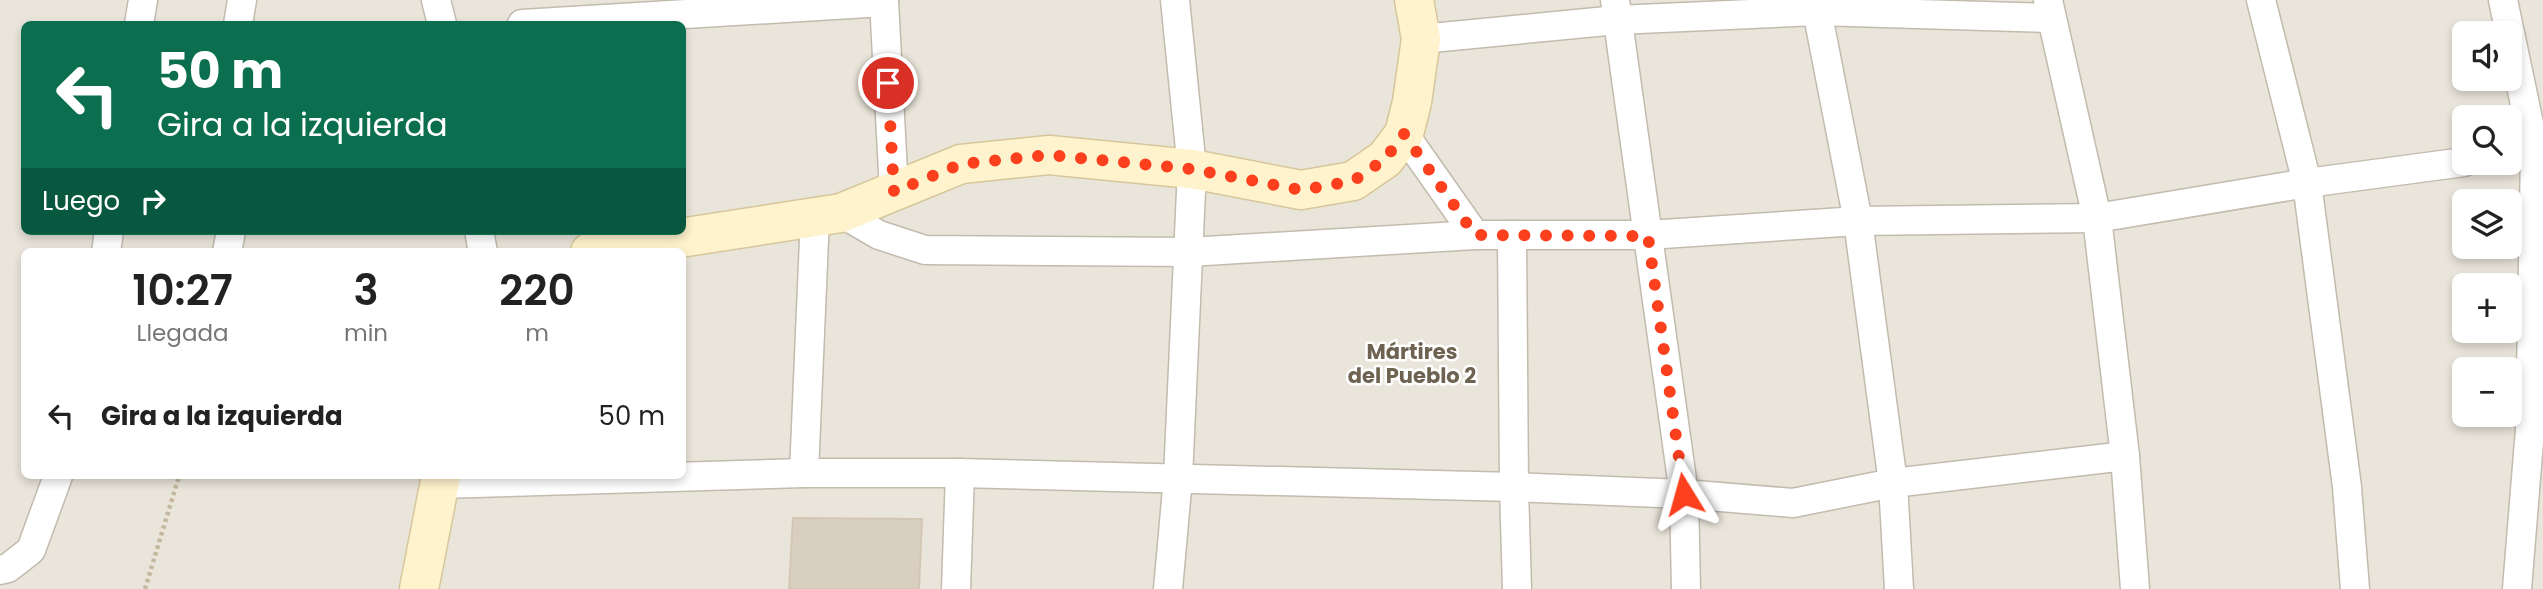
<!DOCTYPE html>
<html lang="es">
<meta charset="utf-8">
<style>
body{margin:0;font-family:Poppins,sans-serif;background:#f6f6f6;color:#222;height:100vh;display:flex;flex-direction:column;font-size:26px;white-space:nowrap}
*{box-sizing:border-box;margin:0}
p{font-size:23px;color:#767676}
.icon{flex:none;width:38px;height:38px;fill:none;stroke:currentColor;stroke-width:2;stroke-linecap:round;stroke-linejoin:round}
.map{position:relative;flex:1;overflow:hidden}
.side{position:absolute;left:21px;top:248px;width:665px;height:231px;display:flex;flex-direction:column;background:#fff;border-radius:10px;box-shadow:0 4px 10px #0003}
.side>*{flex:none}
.guide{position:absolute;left:21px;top:21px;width:665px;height:214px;border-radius:10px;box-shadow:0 4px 10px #0003;background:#0b6e4f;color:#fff;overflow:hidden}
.fabs{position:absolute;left:2452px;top:21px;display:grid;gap:14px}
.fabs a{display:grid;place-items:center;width:70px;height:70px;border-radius:10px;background:#fff;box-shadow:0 4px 10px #0003;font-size:35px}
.pin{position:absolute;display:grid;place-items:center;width:60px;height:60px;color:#fff;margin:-30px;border:4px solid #fff;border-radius:50%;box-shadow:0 2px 7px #0007}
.me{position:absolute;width:77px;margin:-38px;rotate:352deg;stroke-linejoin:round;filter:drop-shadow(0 0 5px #0008)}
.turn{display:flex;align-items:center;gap:24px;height:147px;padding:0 21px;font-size:32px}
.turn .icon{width:91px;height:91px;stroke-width:2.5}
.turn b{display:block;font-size:49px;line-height:60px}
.then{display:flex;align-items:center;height:66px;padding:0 21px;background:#0003;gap:14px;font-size:26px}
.eta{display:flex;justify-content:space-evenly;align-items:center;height:119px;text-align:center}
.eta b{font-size:42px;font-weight:600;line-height:49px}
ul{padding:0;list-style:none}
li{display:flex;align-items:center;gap:21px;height:98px;padding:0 21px}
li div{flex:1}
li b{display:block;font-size:26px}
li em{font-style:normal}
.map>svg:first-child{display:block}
.residential{fill:#eae5da;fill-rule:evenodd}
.building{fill:#d8cfc1;stroke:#d3c7b4;stroke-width:2}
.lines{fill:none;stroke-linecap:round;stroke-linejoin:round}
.street-casing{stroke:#c2bbae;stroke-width:31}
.secondary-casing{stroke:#d6c79b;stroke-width:41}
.path{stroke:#c4b79f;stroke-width:4.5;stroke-dasharray:3.5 3.5;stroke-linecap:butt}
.street{stroke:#fff;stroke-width:28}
.secondary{stroke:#fff3cd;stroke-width:38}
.route{stroke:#fc3f1d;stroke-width:12;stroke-dasharray:0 21.6}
.labels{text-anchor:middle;stroke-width:5;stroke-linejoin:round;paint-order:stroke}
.neighbourhood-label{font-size:21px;font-weight:bold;fill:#6e6250;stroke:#fff}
</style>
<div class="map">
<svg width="2543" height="589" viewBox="0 0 2543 589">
<rect width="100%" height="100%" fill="#f6f3ec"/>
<path class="residential" d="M0 0H2543V589H0ZM24 24H682V231H24ZM2464 33H2510V79H2464ZM2464 117H2510V163H2464ZM2464 201H2510V247H2464ZM24 252H682V476H24ZM2464 285H2510V331H2464ZM2464 369H2510V415H2464Z"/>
<path class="building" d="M793 518 922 519 919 589H789Z"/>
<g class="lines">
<defs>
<g id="street">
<path d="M436 0 442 24"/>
<path d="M884 0 894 192"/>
<path d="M1615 0 1684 494 1686 589"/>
<path d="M1815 0 1858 221 1893 483 1899 589"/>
<path d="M2048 0 2097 218 2125 456 2135 589"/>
<path d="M2261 0 2307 183 2347 487 2355 589"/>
<path d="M2503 0 2535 152 2530 429 2517 589"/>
<path d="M139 24 143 0"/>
<path d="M238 24 242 0"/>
<path d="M522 24 884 2"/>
<path d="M1421 39 1617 20 1817 11 2051 18"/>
<path d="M1404 134 1475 235"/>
<path d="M841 213 879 235 925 250 1189 252 1475 235H1648L1858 221 2097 218 2307 183 2464 162"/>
<path d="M479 231 483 252"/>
<path d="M1512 235 1514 487 1517 589"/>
<path d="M106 252 109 231"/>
<path d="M227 252 231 231"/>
<path d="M804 473 815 216"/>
<path d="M440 484 804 473H960L1514 487 1684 494 1793 503 1893 483 2125 456"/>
<path d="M0 570 8 568 31 550 58 476"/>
<path d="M956 589 960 473"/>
<path d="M1168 589 1178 478 1192 169 1175 0"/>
</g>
<g id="secondary">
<path d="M590 252 841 213 961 164 1049 155 1192 169 1301 190 1353 181 1385 159 1404 134 1412 102 1421 39 1414 0"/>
<path d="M419 589 441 476"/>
</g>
</defs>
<use href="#street" class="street-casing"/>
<use href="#secondary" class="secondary-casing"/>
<path class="path" d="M145 589 179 476"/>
<use href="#street" class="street"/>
<use href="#secondary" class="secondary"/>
</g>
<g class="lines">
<path class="route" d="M888 83 894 192 961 164 1049 155 1192 169 1301 190 1353 181 1385 159 1404 134 1475 235 1648 236 1684 494"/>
</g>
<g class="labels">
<g class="neighbourhood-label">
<text x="1412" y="359">Mártires<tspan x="1412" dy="24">del Pueblo 2</tspan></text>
</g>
</g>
</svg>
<div class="fabs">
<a><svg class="icon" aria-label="sound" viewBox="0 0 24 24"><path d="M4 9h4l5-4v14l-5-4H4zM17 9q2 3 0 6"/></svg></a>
<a><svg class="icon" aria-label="search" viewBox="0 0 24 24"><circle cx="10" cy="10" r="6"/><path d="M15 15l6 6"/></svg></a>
<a><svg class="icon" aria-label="layers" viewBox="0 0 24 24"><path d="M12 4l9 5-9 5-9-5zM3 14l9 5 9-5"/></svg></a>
<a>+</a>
<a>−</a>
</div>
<div class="pin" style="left:888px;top:83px;background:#d93025"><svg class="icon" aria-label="arrive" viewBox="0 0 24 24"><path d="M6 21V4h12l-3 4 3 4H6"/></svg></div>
<svg class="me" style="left:1684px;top:494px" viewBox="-20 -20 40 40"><path d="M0-17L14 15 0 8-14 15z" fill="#fc3f1d" stroke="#fff" stroke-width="4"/></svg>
<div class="guide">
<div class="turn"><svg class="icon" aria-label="left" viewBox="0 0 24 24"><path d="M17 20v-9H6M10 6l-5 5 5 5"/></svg><div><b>50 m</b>Gira a la izquierda</div></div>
<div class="then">Luego<svg class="icon" aria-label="right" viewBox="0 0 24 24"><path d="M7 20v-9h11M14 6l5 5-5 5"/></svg></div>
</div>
<section class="side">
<div class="eta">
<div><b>10:27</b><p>Llegada</p></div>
<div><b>3</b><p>min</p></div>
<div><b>220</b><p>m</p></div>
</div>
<ul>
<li><svg class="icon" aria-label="left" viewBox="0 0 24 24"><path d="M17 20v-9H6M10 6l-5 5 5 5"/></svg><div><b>Gira a la izquierda</b></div><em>50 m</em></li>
</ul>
</section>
</div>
